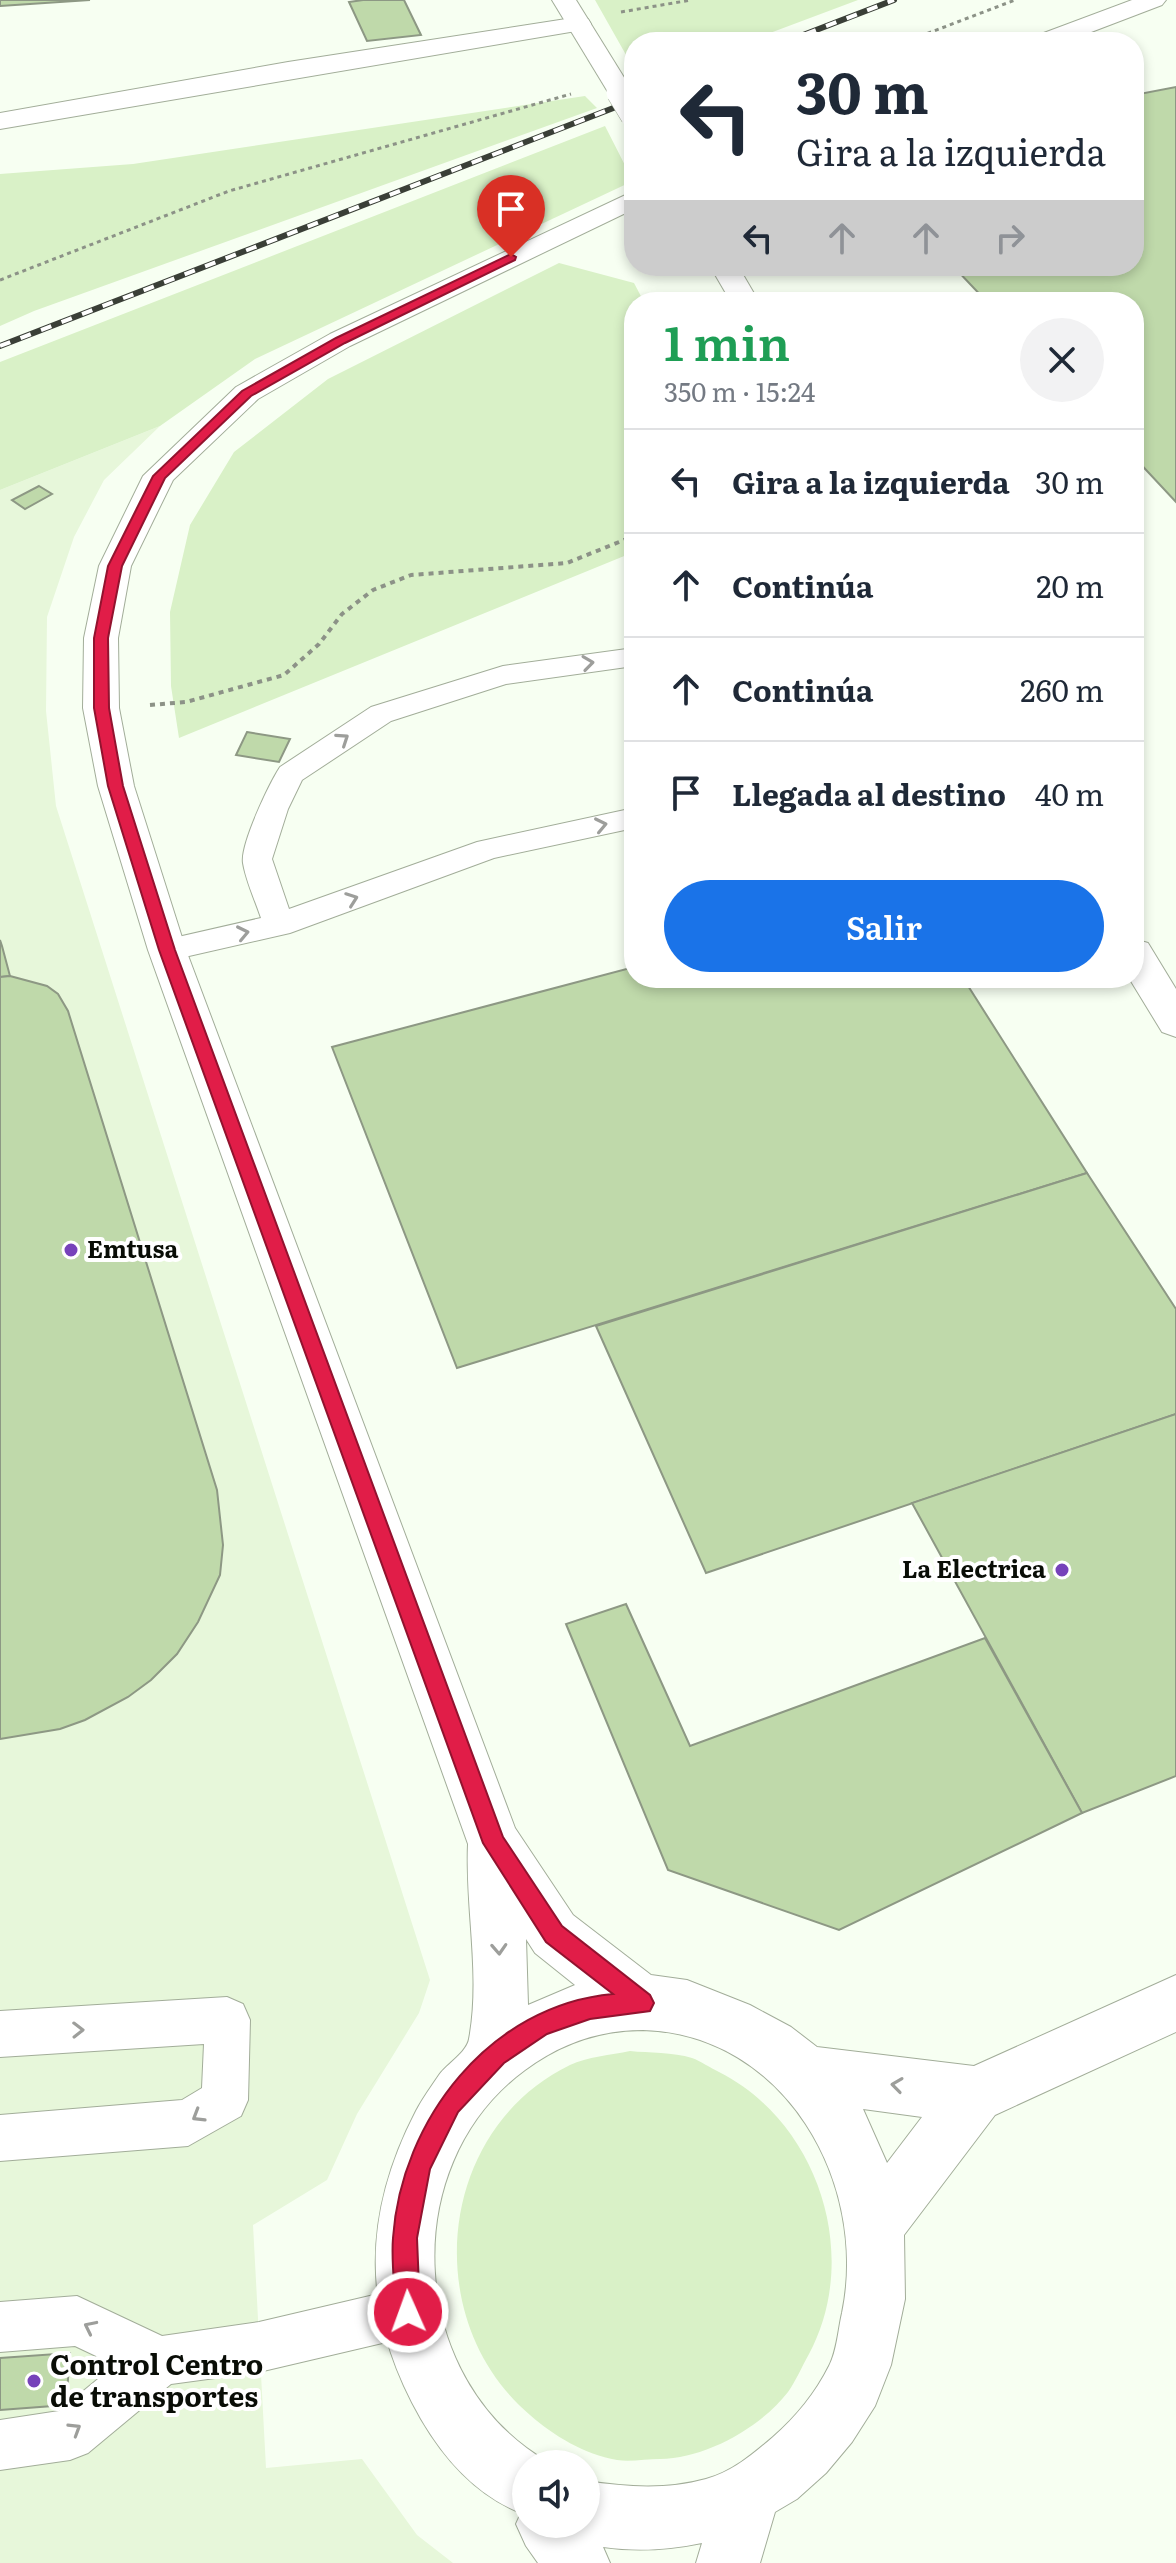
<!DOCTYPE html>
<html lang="es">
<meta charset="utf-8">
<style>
body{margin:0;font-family:Literata,serif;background:#f2f2f3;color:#1f2937;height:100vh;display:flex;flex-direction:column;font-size:30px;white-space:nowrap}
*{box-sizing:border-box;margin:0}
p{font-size:26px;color:#747a83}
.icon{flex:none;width:44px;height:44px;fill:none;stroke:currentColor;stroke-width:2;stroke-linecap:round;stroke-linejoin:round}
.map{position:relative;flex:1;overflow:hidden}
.drawer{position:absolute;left:624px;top:292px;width:520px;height:696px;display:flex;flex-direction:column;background:#fff;border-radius:32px;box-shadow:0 4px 12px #0003}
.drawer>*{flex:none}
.banner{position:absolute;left:624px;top:32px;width:520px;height:244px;border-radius:32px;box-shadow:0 4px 12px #0003;background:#fff;color:#1f2937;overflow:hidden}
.fabs{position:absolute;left:512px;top:2450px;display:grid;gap:16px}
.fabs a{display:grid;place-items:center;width:88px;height:88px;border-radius:50%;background:#fff;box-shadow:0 4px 12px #0003;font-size:40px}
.pin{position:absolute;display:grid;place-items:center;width:68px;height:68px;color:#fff;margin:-82px -34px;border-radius:50% 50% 50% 0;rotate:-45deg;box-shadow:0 0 8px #0007}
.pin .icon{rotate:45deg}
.me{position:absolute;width:88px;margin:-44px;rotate:358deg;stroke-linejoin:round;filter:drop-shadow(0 0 6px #0008)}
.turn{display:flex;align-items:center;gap:28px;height:168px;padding:0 40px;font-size:36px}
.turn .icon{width:104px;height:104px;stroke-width:2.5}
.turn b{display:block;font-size:56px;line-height:68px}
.lanes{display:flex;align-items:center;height:76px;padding:0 40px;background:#0003;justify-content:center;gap:40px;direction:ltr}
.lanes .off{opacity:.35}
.round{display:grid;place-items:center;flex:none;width:84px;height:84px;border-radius:42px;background:#f2f2f3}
.head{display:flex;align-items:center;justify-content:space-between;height:136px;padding:0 40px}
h1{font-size:48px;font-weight:600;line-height:60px;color:#1e9e55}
.action{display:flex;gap:16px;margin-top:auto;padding:16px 40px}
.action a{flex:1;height:92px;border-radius:48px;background:#1a73e8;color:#fff;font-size:32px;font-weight:600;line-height:92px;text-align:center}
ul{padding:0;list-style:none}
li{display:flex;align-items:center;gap:24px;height:104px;padding:0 40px;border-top:2px solid #e0e1e3}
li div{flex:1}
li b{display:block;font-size:30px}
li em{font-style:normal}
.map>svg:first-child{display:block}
.built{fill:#e7f7da}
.green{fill:#d9f1c7}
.building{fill:#bfd9aa;stroke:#8d9884;stroke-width:2}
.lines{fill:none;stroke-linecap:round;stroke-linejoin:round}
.service-casing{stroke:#a2ad99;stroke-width:2}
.minor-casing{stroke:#a2ad99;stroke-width:2}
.tertiary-casing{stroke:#a2ad99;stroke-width:2}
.path-far1{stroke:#8c9287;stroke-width:3;stroke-dasharray:4 4;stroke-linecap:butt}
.path{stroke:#8c9287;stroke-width:4;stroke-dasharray:5 5;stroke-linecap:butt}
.service{fill:#fff;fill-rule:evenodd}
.minor{fill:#fff;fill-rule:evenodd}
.tertiary{fill:#fff;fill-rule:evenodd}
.rail-casing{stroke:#3a3f37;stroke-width:6}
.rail{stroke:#fff;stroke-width:4;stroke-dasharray:11;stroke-linecap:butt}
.tertiary-bridge-casing{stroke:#a2ad99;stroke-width:28;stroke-linecap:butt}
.tertiary-bridge{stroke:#fff;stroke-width:27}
.oneway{stroke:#9d9e9b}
.route{fill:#e11d48;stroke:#92132f;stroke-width:2}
.poi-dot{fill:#7642ba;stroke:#fff;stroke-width:3}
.labels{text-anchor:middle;stroke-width:8;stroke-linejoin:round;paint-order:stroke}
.poi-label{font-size:24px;font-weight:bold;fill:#090d06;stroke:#fff;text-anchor:start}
.near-poi-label{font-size:28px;font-weight:bold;fill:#090d06;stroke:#fff;text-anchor:start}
</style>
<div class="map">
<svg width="1176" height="2563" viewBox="0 0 1176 2563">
<rect width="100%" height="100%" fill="#f7fff2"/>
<path class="built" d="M160 426 104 480 74 537 47 617 46 711 56 806 430 1980 419 2013 357 2114 327 2180 253 2225 266 2468 362 2459 417 2535 453 2563H0V490Z"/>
<g class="green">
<path d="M595 0H858L746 42H634V69Z"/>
<path d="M585 96 597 108 34 311 0 326V174L133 164Z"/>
<path d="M605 126 633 181 255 359 160 426 0 490V362Z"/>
<path d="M559 263 634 283 644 302H634V552L179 738 171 686 170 612 190 525 234 452 328 379Z"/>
<path d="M630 2051C649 2053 673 2052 692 2058 701 2061 710 2068 719 2072 818 2122 862 2255 809 2354 802 2366 796 2381 788 2392 760 2428 706 2458 660 2459 647 2459 630 2462 617 2460 584 2454 554 2436 530 2415 419 2321 436 2130 570 2065 587 2057 611 2055 630 2051Z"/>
</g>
<g class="building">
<path d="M0 0H90L0 6Z"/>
<path d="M363 0H404L421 35 367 41 349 2Z"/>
<path d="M1176 87V502L1134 457V302H987L953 266H1134V95Z"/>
<path d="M39 486 52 494 25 509 12 500Z"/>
<path d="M247 732 290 739 279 762 236 755Z"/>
<path d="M0 940 2 946 10 976 0 977Z"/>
<path d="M634 967V978H963L1087 1173 457 1368 332 1047Z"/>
<path d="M10 976 47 986 58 994 68 1011 217 1490 223 1545 220 1575 198 1622 177 1654 151 1680 128 1697 85 1720 60 1729 0 1739V977Z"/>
<path d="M1087 1173 1176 1309V1414L706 1573 596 1326Z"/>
<path d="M1176 1414V1776L1082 1813 912 1503Z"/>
<path d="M626 1604 690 1746 985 1638 1082 1813 839 1930 668 1870 566 1624Z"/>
<path d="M70 2353 66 2405 0 2410V2358Z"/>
</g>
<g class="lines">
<defs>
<g id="service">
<path d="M634 648V666L506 684 391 721 302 780 288 809 272 859 289 909 477 842 634 808V828L494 858 290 933 167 961 156 958 151 950 156 942 261 918C255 900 246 881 243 863 240 845 269 784 280 767L371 707 503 666Z"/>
<path d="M227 1997 243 2004 250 2020 248 2100 241 2116 188 2146 0 2161V2115L182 2100 202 2088 204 2044 0 2057V2011Z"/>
<path d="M408 2287 425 2295 433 2312 425 2329 408 2337 259 2372 171 2384 88 2453 70 2460 0 2470V2420L59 2411 115 2365 75 2346 0 2352V2302L77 2296 162 2336 259 2322Z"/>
</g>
<g id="minor">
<path d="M1132 0H1166L1162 5 1065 42H1030L1033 37Z"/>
<path d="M579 17 588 19 591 24 588 29 0 129V113L288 62Z"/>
<path d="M634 191V209L350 346 258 399 173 480 131 566 118 638 119 708 134 786 186 950 515 1828 573 1915 651 1975 687 1980 750 2005 791 2027 817 2047 974 2066 1176 1975V2032L995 2115 904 2235 905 2299 891 2365 875 2406 852 2442 826 2473 797 2499 775 2512 760 2563H696L702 2543C668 2550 638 2552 603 2547L610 2563H538L526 2546 516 2524 521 2513C476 2495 445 2460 421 2419 362 2316 361 2217 416 2111 422 2099 431 2087 439 2075 447 2064 467 2052 469 2039 481 1975 465 1908 468 1844L148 950 98 786 83 708 84 638 99 566 143 476 236 387 330 334ZM526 1939 535 1953 575 1985 528 2005ZM643 2030C785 2034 869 2183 842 2313 838 2330 837 2351 829 2366 816 2392 795 2418 773 2437 753 2454 732 2472 706 2479 666 2490 627 2487 586 2481V2524H526V2464L548 2462C408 2382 394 2166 525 2070 560 2044 598 2030 643 2030ZM863 2109 922 2117 887 2163Z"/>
</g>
<g id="tertiary">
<path d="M552 0H576L633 92 629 97H611Z"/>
<path d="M710 266H738L759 302H731Z"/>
<path d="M1134 939 1148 943 1176 989V1037L1162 1032 1129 978H1134Z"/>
</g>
</defs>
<use href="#service" class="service-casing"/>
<use href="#minor" class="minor-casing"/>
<use href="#tertiary" class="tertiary-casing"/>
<g class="path-far1">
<path d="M621 12 691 0"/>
<path d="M905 42 1015 0"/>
<path d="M0 280 229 191 571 94"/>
</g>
<path class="path" d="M150 705 186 702 284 675 319 644 342 614 373 590 411 575 567 563 634 536"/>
<use href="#service" class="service"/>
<use href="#minor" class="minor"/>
<use href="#tertiary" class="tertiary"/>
<defs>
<g id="rail">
<path d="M785 42 894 0"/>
<path d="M0 346 634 100"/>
</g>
</defs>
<use href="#rail" class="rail-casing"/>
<use href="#rail" class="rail"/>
<defs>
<path id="tertiary-bridge" d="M620 92 634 115"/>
</defs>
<use href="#tertiary-bridge" class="tertiary-bridge-casing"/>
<use href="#tertiary-bridge" class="tertiary-bridge"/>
</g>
<defs><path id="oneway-chevron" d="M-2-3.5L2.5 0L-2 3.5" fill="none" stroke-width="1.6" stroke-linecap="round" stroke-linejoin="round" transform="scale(2)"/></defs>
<g class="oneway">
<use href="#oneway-chevron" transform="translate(588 663) rotate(-8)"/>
<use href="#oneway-chevron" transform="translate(343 739) rotate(-34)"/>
<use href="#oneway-chevron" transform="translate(601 825) rotate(-12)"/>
<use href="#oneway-chevron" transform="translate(352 899) rotate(-20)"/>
<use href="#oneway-chevron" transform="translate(243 933) rotate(-12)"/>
<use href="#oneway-chevron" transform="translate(499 1949) rotate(87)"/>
<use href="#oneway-chevron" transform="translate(78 2030) rotate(-1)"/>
<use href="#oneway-chevron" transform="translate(897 2085) rotate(-172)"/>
<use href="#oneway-chevron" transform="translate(198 2116) rotate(149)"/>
<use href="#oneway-chevron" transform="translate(90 2327) rotate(-154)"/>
<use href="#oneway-chevron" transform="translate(75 2429) rotate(-32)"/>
</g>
<path class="route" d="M511 254 516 257 515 260 345 343 251 396 165 478 122 566 108 638 109 708 123 786 175 950 503 1837 562 1926 650 1995 654 2003 650 2011 590 2019 547 2034 504 2063 458 2112 430 2169 417 2238 420 2312 417 2321 408 2324 399 2321 396 2312C395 2288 391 2262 393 2238 401 2120 490 2005 613 1994L546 1942 483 1843 159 950 108 786 94 708V638L108 566 153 476 242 391 336 338Z"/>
<g class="poi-dot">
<circle cx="71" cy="1250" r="8"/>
<circle cx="1062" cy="1570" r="8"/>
<circle cx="34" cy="2381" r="8"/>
</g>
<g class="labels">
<g class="poi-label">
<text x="87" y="1258">Emtusa</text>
<text x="1046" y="1578" text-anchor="end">La Electrica</text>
</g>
<g class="near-poi-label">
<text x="50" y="2375">Control Centro<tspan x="50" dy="32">de transportes</tspan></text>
</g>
</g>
</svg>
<div class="fabs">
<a><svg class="icon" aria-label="sound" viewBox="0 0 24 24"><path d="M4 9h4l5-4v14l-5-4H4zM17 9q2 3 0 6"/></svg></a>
</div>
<div class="pin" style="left:511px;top:257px;background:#d93025"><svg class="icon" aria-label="arrive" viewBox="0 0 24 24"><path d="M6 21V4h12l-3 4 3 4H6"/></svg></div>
<svg class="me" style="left:408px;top:2312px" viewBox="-20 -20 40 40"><circle r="17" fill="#e11d48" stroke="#fff" stroke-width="3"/><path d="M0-11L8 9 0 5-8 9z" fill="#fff"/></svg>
<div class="banner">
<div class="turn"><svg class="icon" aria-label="left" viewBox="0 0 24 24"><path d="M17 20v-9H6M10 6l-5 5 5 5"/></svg><div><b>30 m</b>Gira a la izquierda</div></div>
<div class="lanes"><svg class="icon" aria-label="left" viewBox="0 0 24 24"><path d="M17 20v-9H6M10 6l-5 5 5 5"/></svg><svg class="icon off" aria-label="ahead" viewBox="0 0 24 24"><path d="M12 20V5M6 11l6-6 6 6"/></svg><svg class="icon off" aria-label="ahead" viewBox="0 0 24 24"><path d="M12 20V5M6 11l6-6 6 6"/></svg><svg class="icon off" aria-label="right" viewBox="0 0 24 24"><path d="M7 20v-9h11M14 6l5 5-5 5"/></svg></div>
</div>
<section class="drawer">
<div class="head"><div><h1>1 min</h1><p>350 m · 15:24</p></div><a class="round"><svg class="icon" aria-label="close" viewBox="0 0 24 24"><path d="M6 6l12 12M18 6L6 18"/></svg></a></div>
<ul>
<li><svg class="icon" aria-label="left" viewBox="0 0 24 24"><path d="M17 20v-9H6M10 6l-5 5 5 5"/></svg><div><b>Gira a la izquierda</b></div><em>30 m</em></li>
<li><svg class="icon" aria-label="ahead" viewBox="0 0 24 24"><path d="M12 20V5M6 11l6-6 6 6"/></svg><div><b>Continúa</b></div><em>20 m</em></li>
<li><svg class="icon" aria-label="ahead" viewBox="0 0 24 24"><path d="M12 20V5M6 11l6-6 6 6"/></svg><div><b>Continúa</b></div><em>260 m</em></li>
<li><svg class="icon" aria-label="arrive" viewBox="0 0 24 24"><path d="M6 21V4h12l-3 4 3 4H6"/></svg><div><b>Llegada al destino</b></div><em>40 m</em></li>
</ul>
<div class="action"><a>Salir</a></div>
</section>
</div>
